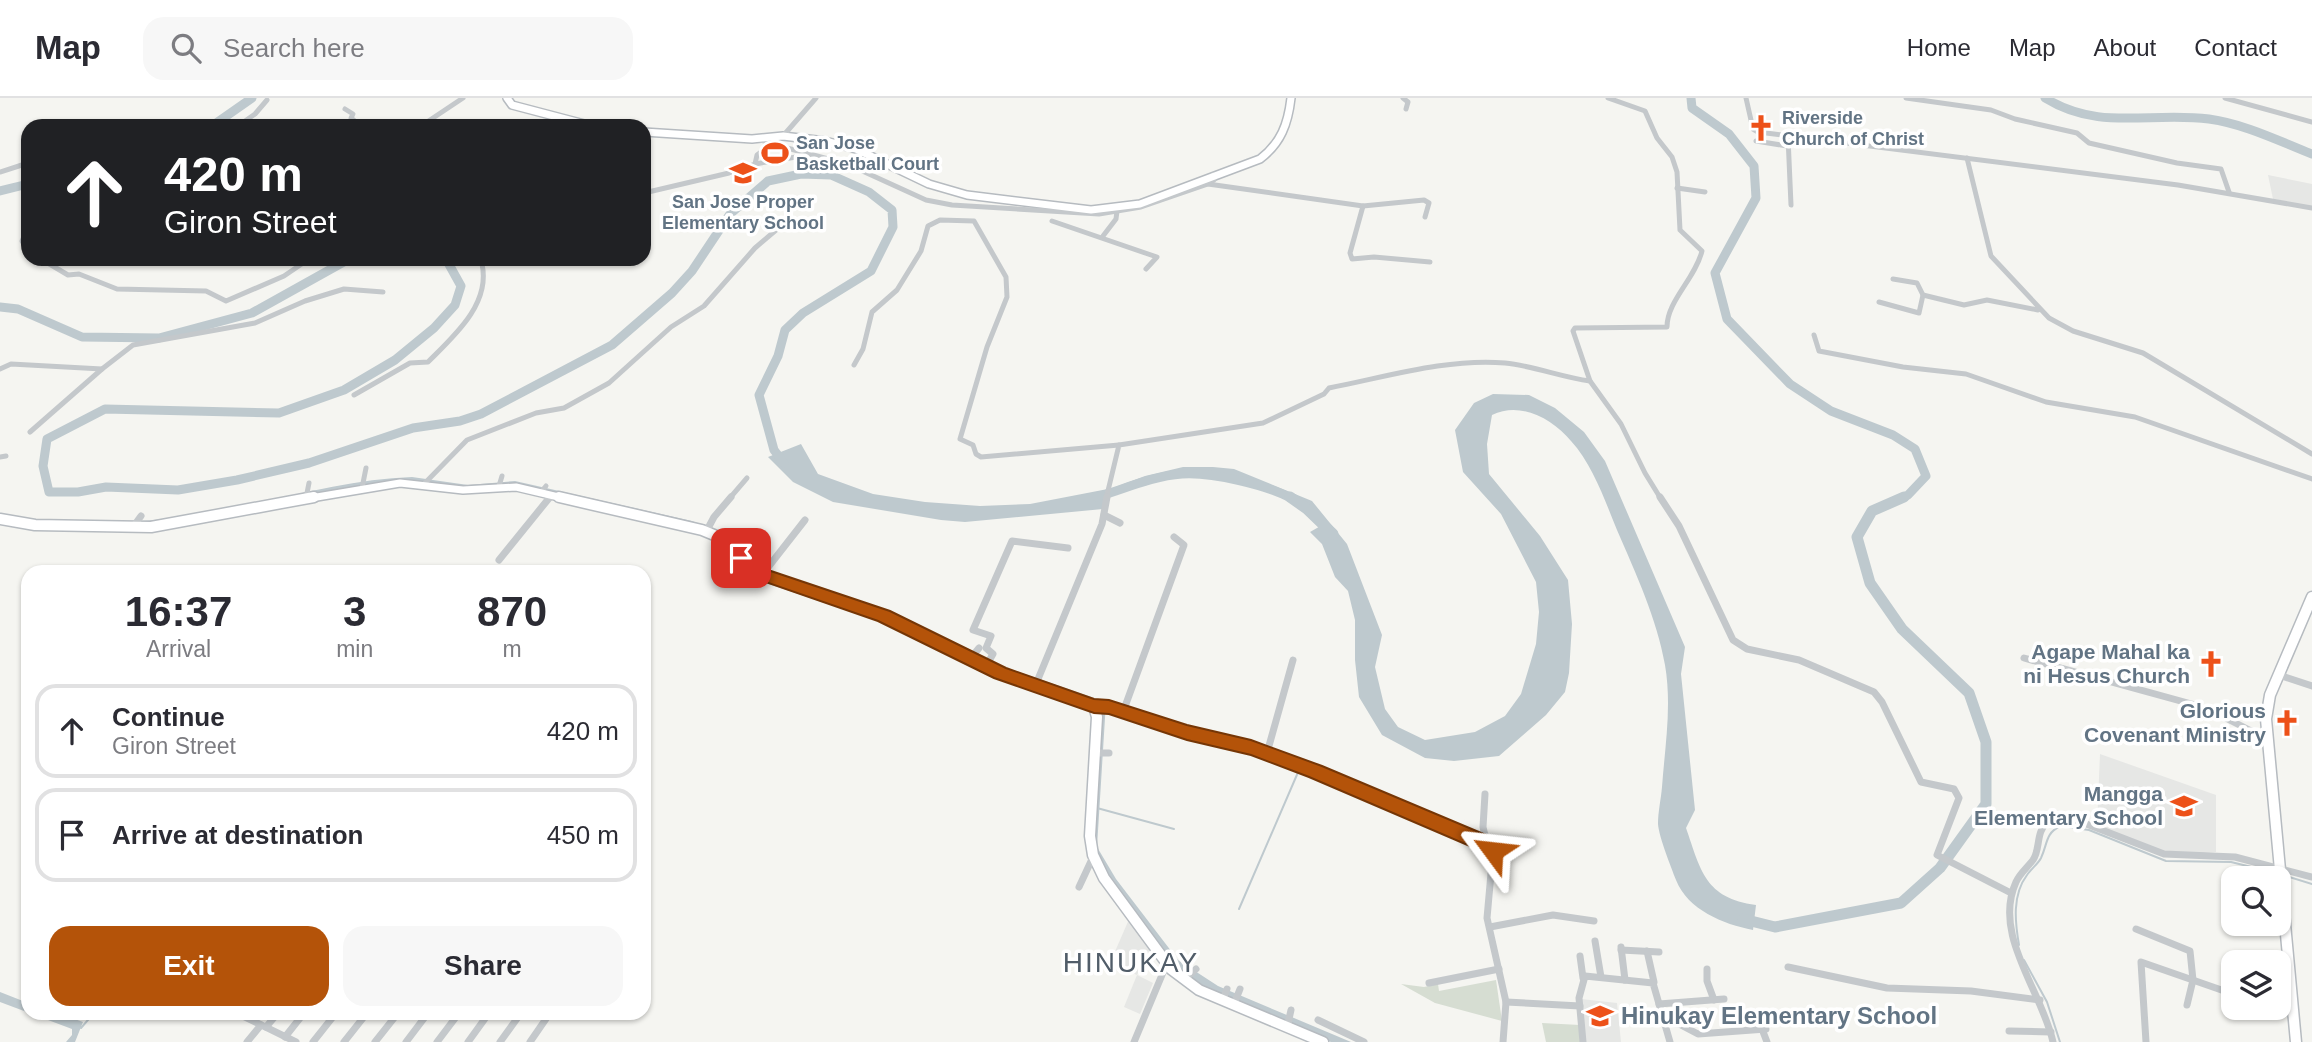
<!DOCTYPE html>
<style>
body{margin:0;font-family:Arial,sans-serif;background:#f7f7f7;color:#2b2b33;height:100vh;display:flex;flex-direction:column;font-size:26px;white-space:nowrap}
*{box-sizing:border-box;margin:0}
p{font-size:23px;color:#7c7c81}
.icon{flex:none;width:38px;height:38px;fill:none;stroke:currentColor;stroke-width:2;stroke-linecap:round;stroke-linejoin:round}
.map{position:relative;flex:1;overflow:hidden}
.side{position:absolute;left:21px;top:467px;width:630px;height:455px;display:flex;flex-direction:column;background:#fff;border-radius:21px;box-shadow:0 2px 5px #0004}
.side>*{flex:none}
.top-card{position:absolute;left:21px;top:21px;width:630px;height:147px;border-radius:21px;box-shadow:0 2px 5px #0004;background:#202124;color:#fff;overflow:hidden}
.buttons{position:absolute;left:2221px;top:768px;display:grid;gap:14px}
.buttons a{display:grid;place-items:center;width:70px;height:70px;border-radius:14px;background:#fff;box-shadow:0 2px 5px #0004;font-size:35px}
.pin{position:absolute;display:grid;place-items:center;width:60px;height:60px;color:#fff;margin:-30px;border-radius:14px;box-shadow:0 4px 10px #0006}
.me{position:absolute;width:77px;margin:-38px;rotate:300deg;stroke-linejoin:round;filter:drop-shadow(0 0 5px #0008)}
.turn{display:flex;align-items:center;gap:24px;height:147px;padding:0 28px;font-size:32px}
.turn .icon{width:91px;height:91px;stroke-width:2.5}
.turn b{display:block;font-size:49px;line-height:60px}
.eta{display:flex;justify-content:space-evenly;align-items:center;height:119px;text-align:center}
.eta b{font-size:42px;font-weight:800;line-height:49px}
.button{display:flex;gap:14px;margin-top:auto;padding:14px 28px}
.button a{flex:1;height:80px;border-radius:21px;background:#b45309;color:#fff;font-size:28px;font-weight:800;line-height:80px;text-align:center}
.button a+a{background:#f7f7f7;color:#2b2b33}
ul{padding:0;list-style:none}
li{display:flex;align-items:center;gap:21px;height:94px;margin:0 14px 10px;padding:0 14px;border:4px solid #e1e1e2;border-radius:21px}
li div{flex:1}
li b{display:block;font-size:26px}
li em{font-style:normal}
header{display:flex;align-items:center;gap:42px;box-sizing:border-box;height:98px;padding:0 35px;background:#fff;border-bottom:2px solid #e1e1e2}
header strong{font-size:33px}
nav{display:flex;gap:38px;margin-inline-start:auto;font-size:24px}
.search{width:490px;height:63px;background:#f7f7f7;display:flex;align-items:center;gap:18px;box-sizing:border-box;padding:0 24px;border-radius:21px;color:#7c7c81;font-size:26px}
.map>svg:first-child{display:block}
.built{fill:#e6e7e5}
.green{fill:#d6ddd2}
.water{fill:#bec9ce}
.lines{fill:none;stroke-linecap:round;stroke-linejoin:round}
.stream{stroke:#bec9ce;stroke-width:2}
.river-far1{stroke:#bec9ce;stroke-width:9}
.river{stroke:#bec9ce;stroke-width:11}
.secondary-far1-casing{stroke:#b6bbc0;stroke-width:10}
.secondary-casing{stroke:#b6bbc0;stroke-width:13}
.street-far1{stroke:#c4c8cb;stroke-width:5}
.street{stroke:#c4c8cb;stroke-width:7}
.secondary-far1{stroke:#fff;stroke-width:7}
.secondary{stroke:#fff;stroke-width:10}
.route{fill:#b45309;stroke:#753606;stroke-width:2}
.labels{text-anchor:middle;stroke-width:7;stroke-linejoin:round;paint-order:stroke}
.far-poi-label{font-size:18px;font-weight:bold;fill:#627484;stroke:#fff;text-anchor:start}
.poi-label{font-size:21px;font-weight:bold;fill:#627484;stroke:#fff;text-anchor:end}
.near-poi-label{font-size:24px;font-weight:bold;fill:#627484;stroke:#fff;text-anchor:start}
.near-quarter-label{font-size:28px;letter-spacing:2px;fill:#515d69;stroke:#fff}
</style>
<header>
<strong>Map</strong>
<div class="search"><svg class="icon" aria-label="search" viewBox="0 0 24 24"><circle cx="10" cy="10" r="6"/><path d="M15 15l6 6"/></svg>Search here</div>
<nav><a>Home</a><a>Map</a><a>About</a><a>Contact</a></nav>
</header>
<div class="map">
<svg width="2312" height="944" viewBox="0 0 2312 944">
<rect width="100%" height="100%" fill="#f5f5f1"/>
<g class="built">
<path d="M2268 77 2312 86V109L2273 101Z"/>
<path d="M2100 656 2216 697V754L2180 757 2155 752 2097 728Z"/>
<path d="M1130 819 1151 849 1137 877 1153 885 1140 916 1124 909 1137 877 1110 865Z"/>
<path d="M1581 901 1617 905 1621 944H1585Z"/>
</g>
<g class="green">
<path d="M1496 882 1502 923 1435 905 1401 886 1424 889 1438 886 1439 893Z"/>
<path d="M1542 925 1580 927 1581 944H1546Z"/>
</g>
<g class="water">
<path d="M1493 296 1529 297 1555 310 1584 334 1605 363 1685 549 1681 576 1695 712 1686 730C1701 773 1705 800 1756 807L1753 832C1723 826 1688 812 1676 782 1671 769 1659 739 1658 726 1658 714 1661 701 1662 689 1665 648 1672 608 1665 567 1657 521 1636 476 1617 432 1605 403 1593 367 1571 343 1552 321 1521 303 1492 317L1487 346 1489 376 1540 438 1568 482 1572 526 1569 575 1565 594 1546 617 1499 658 1454 663 1425 660 1382 637 1359 599 1355 562V522L1348 493 1335 479 1322 446 1310 434 1324 426 1313 413 1279 392 1242 383 1184 376 1145 384 1105 397 1103 411 965 424 941 422 833 404 793 384 768 359 801 346 818 376 873 396 925 404 980 408 1030 406 1113 390 1145 378 1183 369H1213L1234 371 1312 403 1347 446 1382 537 1375 569 1385 611 1398 629 1425 642 1475 634 1505 618 1521 596 1536 546 1539 514 1536 484 1501 416 1463 374 1455 332 1474 305Z"/>
<path d="M412 379 468 387 515 383 692 423 725 436 757 466 769 472 891 514 990 564 1106 604 1097 749 1116 781 1178 862 1218 888 1351 944H1331L1314 938 1197 888 1177 874 1113 789 1095 752 1100 613 766 475 722 439 510 386 463 391 393 383 168 426 49 427 0 419V415C78 432 162 425 239 409 296 397 354 381 412 379Z"/>
<path d="M0 894 28 905V915H58L83 924 75 944H66L72 937V931L0 904Z"/>
</g>
<g class="lines">
<g class="stream">
<path d="M1097 710 1174 731"/>
<path d="M2286 778 2312 786"/>
<path d="M1239 811 1299 672"/>
<path d="M2019 847C2015 824 2012 797 2027 777 2031 771 2038 766 2041 760 2048 745 2045 736 2060 728L2089 732 2166 763 2231 764 2272 774"/>
<path d="M2024 862 2047 904 2060 944"/>
<path d="M81 930 94 915"/>
</g>
<g class="river-far1">
<path d="M1691 0 1692 10 1729 36 1754 68 1756 100 1715 175 1727 221 1790 286 1831 313 1893 337 1915 351 1926 378 1908 397 1900 401"/>
<path d="M2045 0C2100 34 2150 13 2209 21 2245 26 2279 43 2312 56"/>
<path d="M212 28 252 0"/>
<path d="M0 93 28 86"/>
<path d="M446 161 461 188 455 207 434 230 395 262 344 292 279 315 105 311 47 341 43 368 49 394H78L106 389 178 392 237 382 309 365 413 330 460 323 481 316 612 247 672 195 692 173 730 116 768 83 801 76 831 77 869 94 892 112 893 129 871 173 803 215 785 232 778 258 759 297 774 352 784 365"/>
<path d="M0 209 18 211 82 239 159 240 252 215 349 161"/>
<path d="M1097 399C1124 391 1153 378 1182 376 1212 374 1267 387 1293 401"/>
</g>
<g class="river">
<path d="M1290 399 1307 411 1333 436"/>
<path d="M1743 821 1775 829 1901 805 1940 770 1986 706V644L1969 595 1902 531 1870 485 1857 439 1872 413 1904 399"/>
</g>
<defs>
<g id="secondary-far1">
<path d="M507 0 512 7 592 28"/>
<path d="M644 34 752 41 783 38 825 43 856 51 929 86 967 97 1091 112 1140 106 1260 61C1281 45 1288 26 1291 0"/>
<path d="M305 401 400 385 463 392 516 389 567 401"/>
</g>
<g id="secondary">
<path d="M559 399 702 432 719 439 762 477 884 518 1000 575 1094 608 1097 619 1090 738 1093 757 1104 780 1171 871 1199 892 1323 944"/>
<path d="M0 421 35 427 151 429 314 399"/>
<path d="M2296 944 2266 621 2270 597 2312 499"/>
</g>
</defs>
<use href="#secondary-far1" class="secondary-far1-casing"/>
<use href="#secondary" class="secondary-casing"/>
<g class="street-far1">
<path d="M1403 0 1408 4 1406 11"/>
<path d="M1608 0 1645 13 1657 40 1672 59 1677 74 1680 132 1702 153C1695 181 1667 203 1667 229L1575 230 1573 233 1590 283 1621 326 1645 375 1661 401"/>
<path d="M1746 0 1753 31 1758 34 2178 87 2312 110"/>
<path d="M1906 0 1991 12 2015 21 2077 35 2089 45 2177 65 2221 71 2229 94"/>
<path d="M2225 0 2312 24"/>
<path d="M345 11 353 16 351 20 361 28"/>
<path d="M238 28 255 16 267 2"/>
<path d="M421 28 463 0"/>
<path d="M783 38 816 0"/>
<path d="M1788 39 1791 107"/>
<path d="M1756 43 1787 48"/>
<path d="M772 46 847 66 926 102 952 107 1099 116 1141 109 1208 86 1214 82 1213 77"/>
<path d="M1967 60 1991 158 2049 220 2073 233 2143 255 2312 356"/>
<path d="M755 66 808 57"/>
<path d="M0 74 25 66"/>
<path d="M1208 86 1363 108 1424 102 1429 105 1425 119"/>
<path d="M1677 90 1705 94"/>
<path d="M644 95 729 75 755 66 757 57 772 46 758 41"/>
<path d="M1363 108 1350 155 1352 161 1374 159 1430 164"/>
<path d="M1052 123 1157 159 1146 171"/>
<path d="M28 130 22 143 28 152"/>
<path d="M1103 138 1116 121 1117 113"/>
<path d="M41 161 68 177 79 176 117 191 206 193 226 203 284 178 309 161"/>
<path d="M1893 181 1917 185 1923 197 1964 207 1987 202 2038 212"/>
<path d="M1879 204 1919 215 1923 197"/>
<path d="M1814 237 1819 253 1903 269 1966 276 2046 304 2135 319 2312 381"/>
<path d="M854 267 863 251 872 214 897 192 921 153 928 128 940 122 974 123 1006 179 1007 199 987 249 960 341 973 347 976 356 981 359 1119 347"/>
<path d="M0 271 11 266 102 271 30 334"/>
<path d="M102 271 133 247 255 225 305 203 344 191 383 194"/>
<path d="M354 297 410 265 428 264C454 238 491 206 482 166L488 161"/>
<path d="M0 359 6 358"/>
<path d="M423 387 467 342 536 315 564 310 609 285 671 229 704 208 755 150 782 127"/>
<path d="M499 388 502 378"/>
<path d="M362 390 366 370"/>
<path d="M541 394 546 388"/>
<path d="M306 400 309 385"/>
<path d="M549 401 552 397"/>
<path d="M729 401 747 380"/>
<path d="M1106 401 1119 347 1263 325 1324 296 1329 290C1386 279 1447 260 1505 265 1534 268 1561 279 1590 283"/>
</g>
<g class="street">
<path d="M1660 399 1679 428 1733 542 1747 551 1799 562 1874 594 1882 604 1921 684 1954 691 1959 700 1937 757 2011 795"/>
<path d="M1104 417 1120 425"/>
<path d="M133 429 141 418"/>
<path d="M706 434 714 419 731 399"/>
<path d="M499 462 550 399"/>
<path d="M762 477 805 422"/>
<path d="M971 560 979 550"/>
<path d="M2024 560 2206 610 2267 641"/>
<path d="M986 568 993 556 986 550 991 538 973 532 1012 443 1068 450"/>
<path d="M2279 577 2312 588"/>
<path d="M1036 586 1102 426 1107 399"/>
<path d="M1094 608 1109 609 1187 635 1251 649 1316 673 1491 748"/>
<path d="M1123 614 1184 447 1174 439"/>
<path d="M1095 655H1109"/>
<path d="M1267 655 1293 562"/>
<path d="M1485 696 1483 729 1486 742 1493 753 1487 820 1506 904 1503 944"/>
<path d="M1079 789 1093 759"/>
<path d="M1490 829 1553 817 1594 823"/>
<path d="M2136 831 2190 853 2193 882 2187 907"/>
<path d="M1595 843 1601 879"/>
<path d="M1621 849 1625 882"/>
<path d="M1621 852 1659 854"/>
<path d="M1647 853 1654 884"/>
<path d="M1580 858 1583 880"/>
<path d="M1788 869 1887 890 1971 893 2040 902"/>
<path d="M1707 871V883L1714 902"/>
<path d="M1184 882 1196 871"/>
<path d="M1429 885 1499 871"/>
<path d="M1223 901 1227 891"/>
<path d="M1506 904 1580 908"/>
<path d="M1234 906 1240 891"/>
<path d="M1659 906 1724 901"/>
<path d="M2273 910 2293 917"/>
<path d="M248 915 245 919 296 944"/>
<path d="M1318 922 1364 944"/>
<path d="M1665 925 1679 926 1698 936 1766 931"/>
<path d="M266 929 278 915"/>
<path d="M1287 930 1291 912"/>
<path d="M1762 931 1767 944"/>
<path d="M2009 933 2051 934"/>
<path d="M285 939 304 915"/>
<path d="M247 944 261 927"/>
<path d="M313 944 336 915"/>
<path d="M344 944 367 915"/>
<path d="M375 944 398 915"/>
<path d="M406 944 428 915"/>
<path d="M437 944 459 915"/>
<path d="M468 944 489 915"/>
<path d="M500 944 521 915"/>
<path d="M530 944 550 915"/>
<path d="M1134 944 1167 865"/>
<path d="M1583 944 1579 900 1585 878 1653 885 1670 944"/>
<path d="M2053 944C2042 893 1992 837 2016 784 2020 775 2027 770 2033 762 2041 750 2035 735 2048 723L2064 720 2076 722 2164 756 2235 759 2312 779"/>
<path d="M2146 944 2141 864 2233 896"/>
</g>
<use href="#secondary-far1" class="secondary-far1"/>
<use href="#secondary" class="secondary"/>
</g>
<path class="route" d="M741 454 768 472 890 513 1006 570 1094 601 1109 602 1187 627 1251 642 1322 668 1498 742 1502 753 1500 759 1493 762 1486 759 1484 754 1309 679 1251 657 1187 642 1109 616 1094 615 994 580 878 523 757 481 733 460Z"/>
<defs>
<symbol id="church-bare" viewBox="-9 -9 18 18"><path d="M-1.2-6h2.4v3.5h3.3v2.4h-3.3V6h-2.4V-.1h-3.3v-2.4h3.3Z" fill="#ed5119" stroke="#fff" stroke-width="2.5" paint-order="stroke"/></symbol>
<symbol id="stadium-bare" viewBox="-9 -9 18 18"><path d="M0-5a6.5 5 0 1 0 0 10a6.5 5 0 1 0 0-10ZM-3.5-1.8h7v3.6h-7Z" fill="#ed5119" stroke="#fff" stroke-width="2.5" paint-order="stroke"/></symbol>
<symbol id="school-bare" viewBox="-9 -9 18 18"><path d="M0-5L7-2L0 1L-7-2ZM-4 1L0 2.5L4 1V4Q0 6-4 4Z" fill="#ed5119" stroke="#fff" stroke-width="2.5" paint-order="stroke"/></symbol>
</defs>
<g fill-rule="evenodd">
<use href="#church-bare" x="1742" y="11" width="38" height="38"/>
<use href="#stadium-bare" x="756" y="36" width="38" height="38"/>
<use href="#school-bare" x="724" y="56" width="38" height="38"/>
<use href="#church-bare" x="2192" y="547" width="38" height="38"/>
<use href="#church-bare" x="2268" y="606" width="38" height="38"/>
<use href="#school-bare" x="2165" y="689" width="38" height="38"/>
<use href="#school-bare" x="1581" y="899" width="38" height="38"/>
</g>
<g class="labels">
<g class="far-poi-label">
<text x="1782" y="26">Riverside<tspan x="1782" dy="21">Church of Christ</tspan></text>
<text x="796" y="51">San Jose<tspan x="796" dy="21">Basketball Court</tspan></text>
<text x="743" y="110" text-anchor="middle">San Jose Proper<tspan x="743" dy="21">Elementary School</tspan></text>
</g>
<g class="poi-label">
<text x="2190" y="561">Agape Mahal ka<tspan x="2190" dy="24">ni Hesus Church</tspan></text>
<text x="2266" y="620">Glorious<tspan x="2266" dy="24">Covenant Ministry</tspan></text>
<text x="2163" y="703">Mangga<tspan x="2163" dy="24">Elementary School</tspan></text>
</g>
<g class="near-poi-label">
<text x="1621" y="926">Hinukay Elementary School</text>
</g>
<g class="near-quarter-label">
<text x="1131" y="874">HINUKAY</text>
</g>
</g>
</svg>
<div class="buttons">
<a><svg class="icon" aria-label="search" viewBox="0 0 24 24"><circle cx="10" cy="10" r="6"/><path d="M15 15l6 6"/></svg></a>
<a><svg class="icon" aria-label="layers" viewBox="0 0 24 24"><path d="M12 4l9 5-9 5-9-5zM3 14l9 5 9-5"/></svg></a>
</div>
<div class="pin" style="left:741px;top:460px;background:#d93025"><svg class="icon" aria-label="arrive" viewBox="0 0 24 24"><path d="M6 21V4h12l-3 4 3 4H6"/></svg></div>
<svg class="me" style="left:1493px;top:753px" viewBox="-20 -20 40 40"><path d="M0-17L14 15 0 8-14 15z" fill="#b45309" stroke="#fff" stroke-width="4"/></svg>
<div class="top-card">
<div class="turn"><svg class="icon" aria-label="ahead" viewBox="0 0 24 24"><path d="M12 20V5M6 11l6-6 6 6"/></svg><div><b>420 m</b>Giron Street</div></div>
</div>
<section class="side">
<div class="eta">
<div><b>16:37</b><p>Arrival</p></div>
<div><b>3</b><p>min</p></div>
<div><b>870</b><p>m</p></div>
</div>
<ul>
<li><svg class="icon" aria-label="ahead" viewBox="0 0 24 24"><path d="M12 20V5M6 11l6-6 6 6"/></svg><div><b>Continue</b><p>Giron Street</p></div><em>420 m</em></li>
<li><svg class="icon" aria-label="arrive" viewBox="0 0 24 24"><path d="M6 21V4h12l-3 4 3 4H6"/></svg><div><b>Arrive at destination</b></div><em>450 m</em></li>
</ul>
<div class="button"><a>Exit</a><a>Share</a></div>
</section>
</div>
